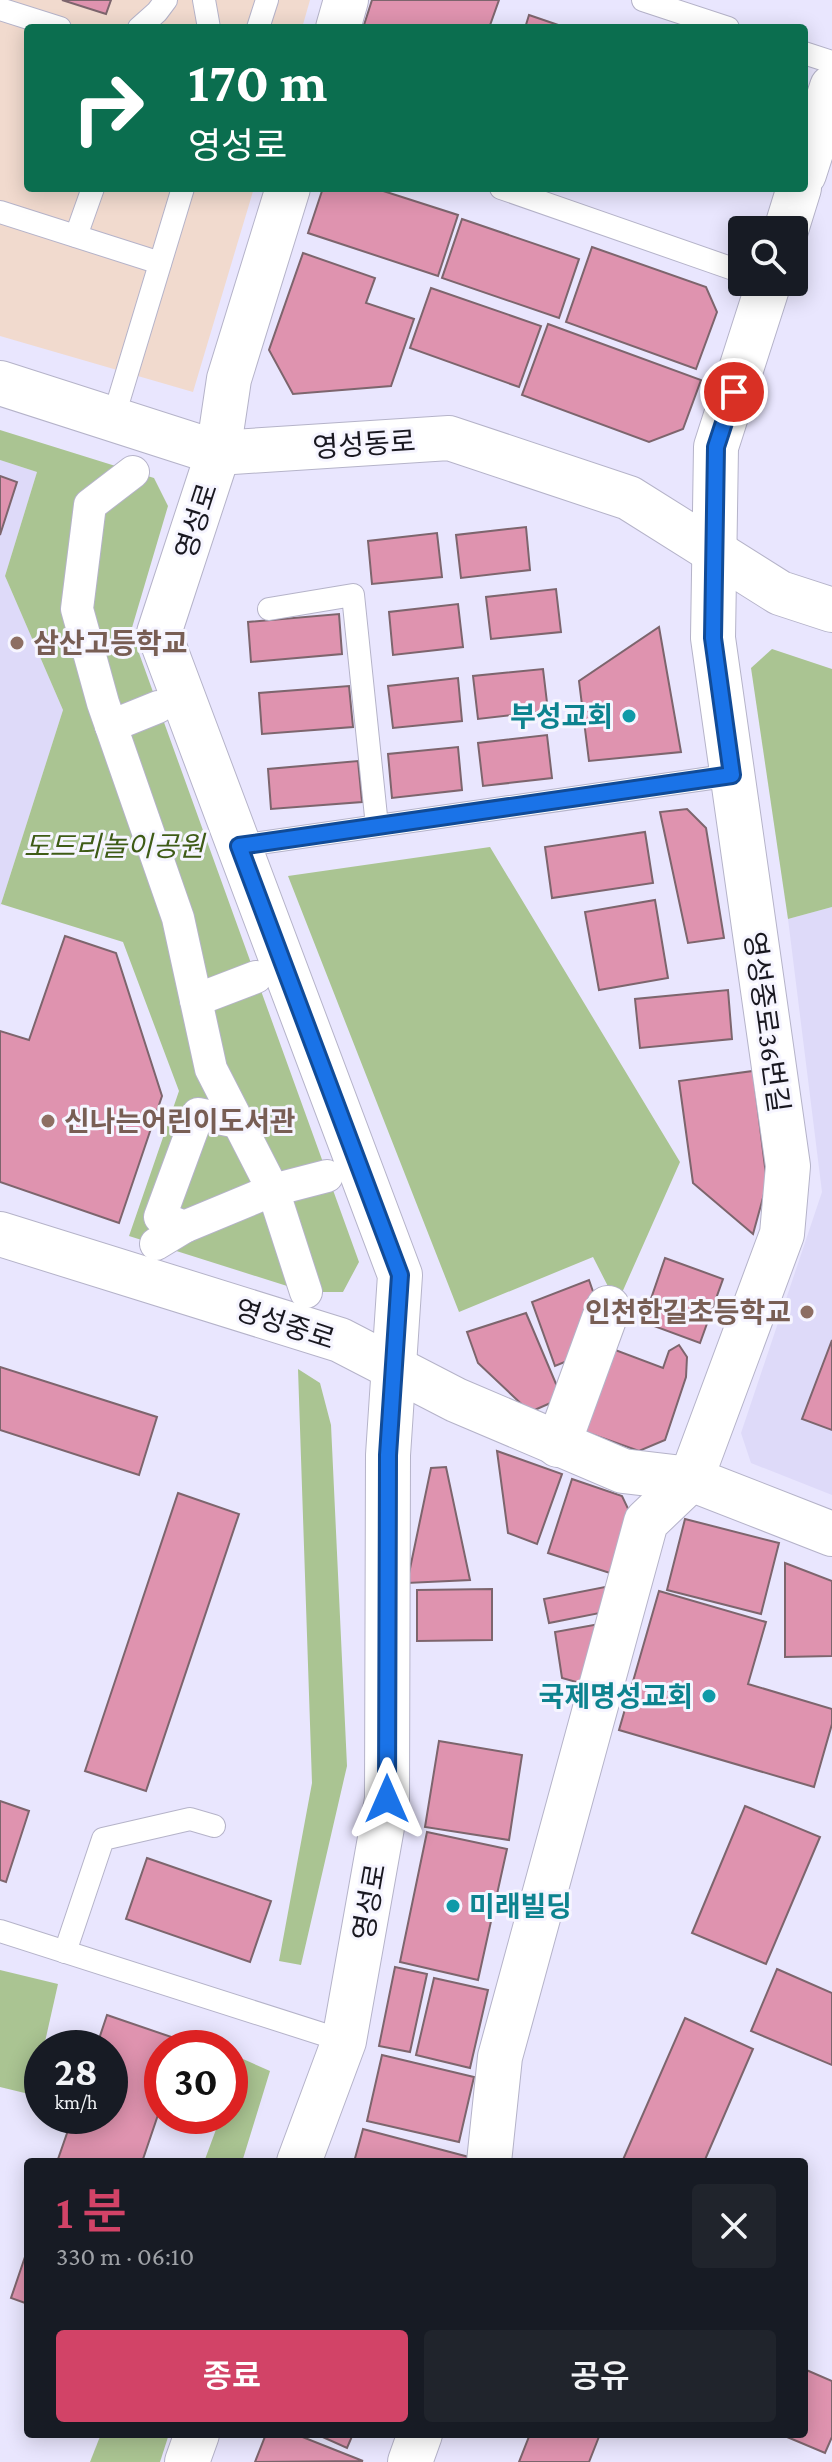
<!DOCTYPE html>
<html lang="ko">
<meta charset="utf-8">
<style>
body{margin:0;font-family:"Crimson Pro","Noto Sans KR",serif;background:#20242c;color:#f1f3f6;height:100vh;display:flex;flex-direction:column;font-size:30px;white-space:nowrap}
*{box-sizing:border-box;margin:0}
p{font-size:26px;color:#9ea1a6}
.icon{flex:none;width:44px;height:44px;fill:none;stroke:currentColor;stroke-width:2;stroke-linecap:round;stroke-linejoin:round}
.map{position:relative;flex:1;overflow:hidden}
.side{position:absolute;left:24px;top:2158px;width:784px;height:280px;display:flex;flex-direction:column;background:#171b24;border-radius:8px;box-shadow:0 4px 20px #0003}
.side>*{flex:none}
.guide{position:absolute;left:24px;top:24px;width:784px;height:168px;border-radius:8px;box-shadow:0 4px 20px #0003;background:#0b6e4f;color:#fff;overflow:hidden}
.controls{position:absolute;left:728px;top:216px;display:grid;gap:16px}
.controls a{display:grid;place-items:center;width:80px;height:80px;border-radius:8px;background:#171b24;box-shadow:0 4px 20px #0003;font-size:40px}
.speed{position:absolute;left:24px;top:2030px;display:flex;gap:16px;font-size:40px;font-weight:700;text-align:center}
.speed>*{display:grid;place-content:center;width:104px;height:104px;border-radius:50%;background:#171b24;box-shadow:0 4px 20px #0003;line-height:1}
.speed small{font-size:20px;font-weight:400}
.speed .limit{border:12px solid #d22;background:#fff;color:#111}
.pin{position:absolute;display:grid;place-items:center;width:68px;height:68px;color:#fff;margin:-34px;border:4px solid #fff;border-radius:50%;box-shadow:0 2px 8px #0007}
.me{position:absolute;width:88px;margin:-44px;rotate:0deg;stroke-linejoin:round;filter:drop-shadow(0 0 6px #0008)}
.turn{display:flex;align-items:center;gap:28px;height:168px;padding:0 32px;font-size:36px}
.turn .icon{width:104px;height:104px;stroke-width:2.5}
.turn b{display:block;font-size:56px;line-height:68px}
.round{display:grid;place-items:center;flex:none;width:84px;height:84px;border-radius:8px;background:#20242c}
.headline{display:flex;align-items:center;justify-content:space-between;height:136px;padding:0 32px}
h1{font-size:48px;font-weight:600;line-height:60px;color:#d24367}
.cta{display:flex;gap:16px;margin-top:auto;padding:16px 32px}
.cta a{flex:1;height:92px;border-radius:8px;background:#d24367;color:#fff;font-size:32px;font-weight:600;line-height:92px;text-align:center}
.cta a+a{background:#20242c;color:#f1f3f6}
.map>svg:first-child{display:block}
.commercial{fill:#f1dace}
.built{fill:#dedaf9}
.green{fill:#aac492}
.building{fill:#df93af;stroke:#7d656d;stroke-width:2}
.lines{fill:none;stroke-linecap:round;stroke-linejoin:round}
.service-casing{stroke:#b5b3c9;stroke-width:24}
.pedestrian-casing{stroke:#b5b3c9;stroke-width:34}
.minor-casing{stroke:#b5b3c9;stroke-width:46}
.tertiary-casing{stroke:#b5b3c9;stroke-width:46}
.service{stroke:#fff;stroke-width:22}
.pedestrian{stroke:#fff;stroke-width:32}
.minor{stroke:#fff;stroke-width:44}
.tertiary{stroke:#fff;stroke-width:44}
.route-casing{stroke:#114b97;stroke-width:20}
.route{stroke:#1a73e8;stroke-width:14}
.education-dot{fill:#8d6e63;stroke:#f6f5ff;stroke-width:3}
.culture-dot{fill:#0f9aa8;stroke:#f6f5ff;stroke-width:3}
.labels{text-anchor:middle;stroke-width:6;stroke-linejoin:round;paint-order:stroke}
.street-label{font-size:28px;fill:#191820;stroke:#f6f5ff}
.education-label{font-size:28px;font-weight:bold;fill:#785e54;stroke:#f6f5ff;text-anchor:start}
.culture-label{font-size:28px;font-weight:bold;fill:#0d838f;stroke:#f6f5ff;text-anchor:end}
.park-label{font-size:28px;font-style:italic;fill:#3e5b16;stroke:#f6f5ff}
</style>
<div class="map">
<svg width="832" height="2462" viewBox="0 0 832 2462">
<rect width="100%" height="100%" fill="#e9e6fe"/>
<path class="commercial" d="M0 0H310L302 28H28V188H254L193 392 0 336Z"/>
<g class="built">
<path d="M0 460 37 472 5 576 63 710 0 907Z"/>
<path d="M832 907V1495L751 1463 741 1433 822 1192 788 919Z"/>
</g>
<g class="green">
<path d="M0 430 154 478 168 506 131 631 359 1262 343 1292H306L129 1236 179 1091 123 942 1 904 63 710 5 576 37 472 0 460Z"/>
<path d="M772 649 832 669V907L788 919 751 668Z"/>
<path d="M490 847 680 1162 617 1304 593 1257 459 1312 288 876Z"/>
<path d="M298 1369 320 1383 331 1425 347 1766 301 1965 279 1961 312 1783Z"/>
<path d="M0 1970 58 1984 33 2095 0 2087Z"/>
<path d="M243 2059 270 2071 242 2162H204L221 2116H230V2092Z"/>
<path d="M101 2434H169L160 2462H90Z"/>
</g>
<g class="building">
<path d="M62 0H111L106 14Z"/>
<path d="M372 0H499L489 28H373L364 25Z"/>
<path d="M529 15 567 28H525Z"/>
<path d="M323 188H374L458 215 438 276 308 233Z"/>
<path d="M462 219 579 259 559 318 442 278Z"/>
<path d="M592 247 706 287 717 312 696 369 566 322Z"/>
<path d="M303 253 375 278 366 303 414 319 391 386 293 394 269 350Z"/>
<path d="M431 288 541 326 519 387 410 348Z"/>
<path d="M548 324 701 380 683 429 649 442 522 395Z"/>
<path d="M0 476 17 482 0 535Z"/>
<path d="M526 527 530 570 461 578 456 535Z"/>
<path d="M437 533 442 577 372 584 368 541Z"/>
<path d="M556 589 561 632 491 639 486 597Z"/>
<path d="M458 604 463 647 393 655 389 612Z"/>
<path d="M339 614 342 654 251 662 248 622Z"/>
<path d="M659 627 681 752 589 761 579 681Z"/>
<path d="M543 669 548 711 478 719 473 676Z"/>
<path d="M458 678 462 721 393 728 388 686Z"/>
<path d="M349 686 353 727 262 734 259 693Z"/>
<path d="M547 735 552 778 483 786 478 743Z"/>
<path d="M458 747 462 790 392 798 388 754Z"/>
<path d="M358 761 362 802 271 809 268 769Z"/>
<path d="M687 809 706 828 724 938 688 943 660 812Z"/>
<path d="M645 832 653 883 552 898 545 847Z"/>
<path d="M655 900 668 978 599 990 585 912Z"/>
<path d="M65 936 116 953 162 1096 119 1223 0 1182V1031L29 1040Z"/>
<path d="M728 990 732 1039 640 1048 635 999Z"/>
<path d="M753 1071 767 1183 753 1234 693 1183 679 1081Z"/>
<path d="M665 1258 723 1279 700 1343 643 1322Z"/>
<path d="M589 1280 597 1303 577 1357 555 1366 532 1302Z"/>
<path d="M526 1313 562 1398 530 1412 478 1363 467 1332Z"/>
<path d="M832 1340V1430L802 1419Z"/>
<path d="M679 1345 687 1357 686 1377 665 1440 639 1451 580 1430 610 1348 663 1368 669 1351Z"/>
<path d="M0 1367 157 1417 139 1475 0 1430Z"/>
<path d="M497 1451 562 1474 537 1544 508 1533Z"/>
<path d="M446 1467 470 1580 407 1583 431 1468Z"/>
<path d="M572 1479 622 1496 632 1517 613 1574 548 1553Z"/>
<path d="M178 1493 239 1514 146 1791 85 1771Z"/>
<path d="M685 1519 779 1543 761 1614 667 1590Z"/>
<path d="M785 1563 832 1581V1656L785 1657Z"/>
<path d="M610 1586 600 1613 549 1623 544 1599Z"/>
<path d="M492 1589V1640L417 1641V1590Z"/>
<path d="M659 1591 766 1622 748 1684 832 1709V1724L814 1787 619 1730Z"/>
<path d="M605 1623 587 1685 562 1678 555 1632Z"/>
<path d="M439 1741 522 1755 509 1840 425 1827Z"/>
<path d="M0 1801 29 1811 6 1882 0 1880Z"/>
<path d="M745 1806 820 1837 766 1964 692 1933Z"/>
<path d="M427 1832 507 1849 478 1980 400 1962Z"/>
<path d="M147 1858 271 1901 250 1962 126 1919Z"/>
<path d="M395 1967 427 1974 410 2052 379 2046Z"/>
<path d="M777 1969 832 1993V2065L751 2031Z"/>
<path d="M434 1978 488 1990 470 2068 416 2055Z"/>
<path d="M107 2015 183 2041 181 2048H162V2103L142 2162H57L73 2116H110V2048H96Z"/>
<path d="M685 2018 753 2049 704 2162H622Z"/>
<path d="M382 2055 474 2077 459 2142 367 2121Z"/>
<path d="M363 2129 469 2157 468 2162H354Z"/>
<path d="M28 2248V2304L11 2298Z"/>
<path d="M804 2369 832 2381V2437L825 2453 780 2434H804Z"/>
<path d="M266 2434H295L363 2461 255 2462Z"/>
<path d="M316 2434H353L347 2448Z"/>
<path d="M530 2434H600L589 2462H519Z"/>
</g>
<g class="lines">
<defs>
<g id="service">
<path d="M204 0 209 28"/>
<path d="M643 0 728 28"/>
<path d="M0 9 60 28"/>
<path d="M139 28 157 12 166 0"/>
<path d="M258 28 267 0"/>
<path d="M804 53 832 62"/>
<path d="M501 188 742 272"/>
<path d="M0 212 160 263"/>
<path d="M76 236 93 188"/>
<path d="M113 419 183 188"/>
<path d="M269 609 353 595 377 826"/>
<path d="M239 846 732 775"/>
<path d="M0 1931 344 2041"/>
<path d="M65 1952 103 1839 190 1819 214 1826"/>
</g>
<g id="pedestrian">
<path d="M133 472 90 505 77 609 103 703 178 918 211 1069 273 1190 184 1227 156 1244"/>
<path d="M111 726 158 707"/>
<path d="M196 1000 256 977"/>
<path d="M184 1227 160 1217 198 1114 238 1122"/>
<path d="M306 1292 273 1190 327 1176"/>
</g>
<g id="minor">
<path d="M338 28 346 0"/>
<path d="M804 174 832 87"/>
<path d="M288 188 229 379 218 453 159 633 400 1275 388 1455 387 1799 344 2041 299 2162"/>
<path d="M786 230 799 188"/>
<path d="M0 1234 340 1340 456 1400 623 1471 691 1479 832 1534"/>
<path d="M558 1445 608 1308"/>
<path d="M489 2162 500 2057 646 1522 691 1479 782 1234 788 1166 713 638 716 447 769 282"/>
<path d="M187 2462 197 2434"/>
<path d="M410 2462 420 2434"/>
</g>
<path id="tertiary" d="M0 383 218 453 449 438 629 498 780 593 832 610"/>
</defs>
<use href="#service" class="service-casing"/>
<use href="#pedestrian" class="pedestrian-casing"/>
<use href="#minor" class="minor-casing"/>
<use href="#tertiary" class="tertiary-casing"/>
<use href="#service" class="service"/>
<use href="#pedestrian" class="pedestrian"/>
<use href="#minor" class="minor"/>
<use href="#tertiary" class="tertiary"/>
</g>
<g class="lines">
<defs>
<path id="route" d="M387 1799 388 1455 400 1275 239 846 732 775 713 638 716 447 734 392"/>
</defs>
<use href="#route" class="route-casing"/>
<use href="#route" class="route"/>
</g>
<g class="education-dot">
<circle cx="17" cy="643" r="8"/>
<circle cx="48" cy="1121" r="8"/>
<circle cx="807" cy="1312" r="8"/>
</g>
<g class="culture-dot">
<circle cx="629" cy="716" r="8"/>
<circle cx="709" cy="1696" r="8"/>
<circle cx="453" cy="1906" r="8"/>
</g>
<g class="labels">
<g class="street-label">
<text transform="translate(364 444) rotate(-4)" y="10">영성동로</text>
<text transform="translate(196 521) rotate(-72)" y="10">영성로</text>
<text transform="translate(767 1022) rotate(82)" y="10">영성중로36번길</text>
<text transform="translate(285 1324) rotate(18)" y="10">영성중로</text>
<text transform="translate(369 1902) rotate(-80)" y="10">영성로</text>
</g>
<g class="education-label">
<text x="33" y="653">삼산고등학교</text>
<text x="64" y="1131">신나는어린이도서관</text>
<text x="791" y="1322" text-anchor="end">인천한길초등학교</text>
</g>
<g class="culture-label">
<text x="613" y="726">부성교회</text>
<text x="693" y="1706">국제명성교회</text>
<text x="469" y="1916" text-anchor="start">미래빌딩</text>
</g>
<g class="park-label">
<text x="114" y="856">도드리놀이공원</text>
</g>
</g>
</svg>
<div class="controls">
<a><svg class="icon" aria-label="search" viewBox="0 0 24 24"><circle cx="10" cy="10" r="6"/><path d="M15 15l6 6"/></svg></a>
</div>
<div class="speed"><div>28<small>km/h</small></div><div class="limit">30</div></div>
<div class="pin" style="left:734px;top:392px;background:#d93025"><svg class="icon" aria-label="arrive" viewBox="0 0 24 24"><path d="M6 21V4h12l-3 4 3 4H6"/></svg></div>
<svg class="me" style="left:387px;top:1799px" viewBox="-20 -20 40 40"><path d="M0-17L14 15 0 8-14 15z" fill="#1a73e8" stroke="#fff" stroke-width="4"/></svg>
<div class="guide">
<div class="turn"><svg class="icon" aria-label="right" viewBox="0 0 24 24"><path d="M7 20v-9h11M14 6l5 5-5 5"/></svg><div><b>170 m</b>영성로</div></div>
</div>
<section class="side">
<div class="headline"><div><h1>1 분</h1><p>330 m · 06:10</p></div><a class="round"><svg class="icon" aria-label="close" viewBox="0 0 24 24"><path d="M6 6l12 12M18 6L6 18"/></svg></a></div>
<div class="cta"><a>종료</a><a>공유</a></div>
</section>
</div>
